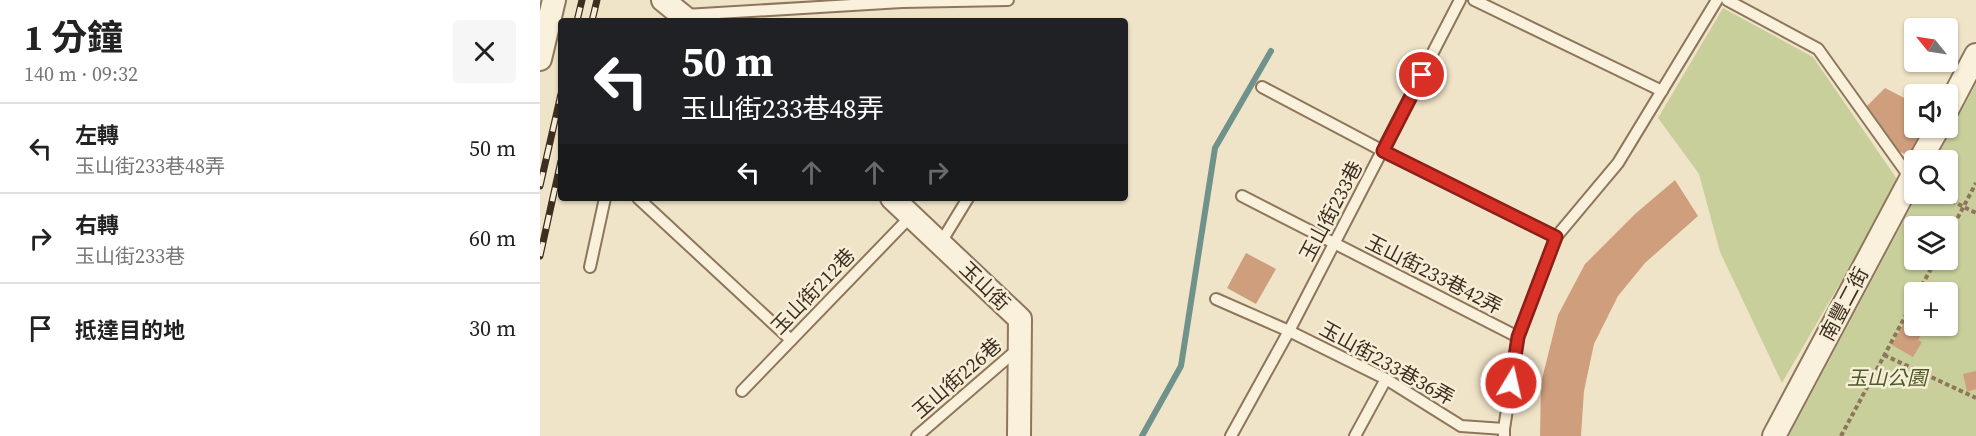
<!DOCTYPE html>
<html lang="zh-TW">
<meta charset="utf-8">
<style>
body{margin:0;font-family:"Source Serif 4","Noto Sans TC",serif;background:#f6f6f6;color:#222;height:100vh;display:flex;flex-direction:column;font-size:22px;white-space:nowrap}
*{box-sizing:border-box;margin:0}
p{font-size:20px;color:#767676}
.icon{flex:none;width:33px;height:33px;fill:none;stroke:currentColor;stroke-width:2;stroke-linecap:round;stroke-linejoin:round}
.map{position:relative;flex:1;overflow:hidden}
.side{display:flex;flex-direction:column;background:#fff;width:540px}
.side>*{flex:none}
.top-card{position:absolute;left:18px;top:18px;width:570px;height:183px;border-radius:6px;box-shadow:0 2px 4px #0004;background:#202124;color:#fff;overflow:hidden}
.needle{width:39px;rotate:300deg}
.controls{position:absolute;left:1364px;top:18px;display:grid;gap:12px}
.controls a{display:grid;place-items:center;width:54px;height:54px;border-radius:6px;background:#fff;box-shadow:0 2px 4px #0004;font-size:30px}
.pin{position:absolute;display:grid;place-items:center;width:51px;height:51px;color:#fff;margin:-26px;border:3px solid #fff;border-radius:50%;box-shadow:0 2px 6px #0007}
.me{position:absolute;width:66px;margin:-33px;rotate:9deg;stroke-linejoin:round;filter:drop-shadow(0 0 4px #0008)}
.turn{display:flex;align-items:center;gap:21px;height:126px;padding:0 24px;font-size:27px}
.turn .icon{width:78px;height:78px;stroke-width:2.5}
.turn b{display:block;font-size:42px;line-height:51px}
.lanes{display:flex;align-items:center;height:57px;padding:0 24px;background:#0003;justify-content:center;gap:30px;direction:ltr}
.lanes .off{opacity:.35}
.round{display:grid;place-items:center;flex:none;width:63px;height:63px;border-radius:6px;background:#f6f6f6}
.headline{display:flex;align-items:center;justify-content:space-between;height:102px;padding:0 24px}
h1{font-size:36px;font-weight:700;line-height:45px}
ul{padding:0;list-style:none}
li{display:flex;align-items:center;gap:18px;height:90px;padding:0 24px;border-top:2px solid #e0e0e0}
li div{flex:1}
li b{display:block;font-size:22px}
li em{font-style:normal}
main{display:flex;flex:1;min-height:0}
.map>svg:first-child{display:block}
.green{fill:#c9cf9b;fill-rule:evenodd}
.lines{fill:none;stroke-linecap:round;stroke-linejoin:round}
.stream{stroke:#6f938a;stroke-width:6}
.building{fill:#cf9f7d}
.lane-casing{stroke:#8d765c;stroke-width:14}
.street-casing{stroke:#8d765c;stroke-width:26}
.path{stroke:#8d765c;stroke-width:4;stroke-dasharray:4.5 3;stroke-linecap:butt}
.lane{stroke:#faf1dc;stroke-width:10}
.street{stroke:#faf1dc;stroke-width:22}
.rail-casing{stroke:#3d2e20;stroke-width:7}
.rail{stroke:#f7eed8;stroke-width:4.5;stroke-dasharray:14;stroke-linecap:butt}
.route-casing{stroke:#8d1f18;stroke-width:15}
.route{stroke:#d93025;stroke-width:10}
.labels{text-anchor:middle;stroke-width:5;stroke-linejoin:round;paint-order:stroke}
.street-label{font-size:20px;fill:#3d2e20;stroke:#f7eed8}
.park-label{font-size:20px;font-style:italic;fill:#4d5a26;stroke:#f7eed8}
</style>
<main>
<section class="side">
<div class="headline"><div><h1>1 分鐘</h1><p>140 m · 09:32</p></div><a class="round"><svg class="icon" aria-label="close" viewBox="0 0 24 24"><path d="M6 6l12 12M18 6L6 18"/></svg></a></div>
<ul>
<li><svg class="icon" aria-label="left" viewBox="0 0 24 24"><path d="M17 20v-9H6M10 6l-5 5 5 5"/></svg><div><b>左轉</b><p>玉山街233巷48弄</p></div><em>50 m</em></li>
<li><svg class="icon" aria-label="right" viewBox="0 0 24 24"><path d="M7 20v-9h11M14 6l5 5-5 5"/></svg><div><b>右轉</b><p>玉山街233巷</p></div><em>60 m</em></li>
<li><svg class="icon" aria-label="arrive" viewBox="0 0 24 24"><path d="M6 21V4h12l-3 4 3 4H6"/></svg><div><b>抵達目的地</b></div><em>30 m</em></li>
</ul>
</section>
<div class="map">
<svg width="1436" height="436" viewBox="0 0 1436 436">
<rect width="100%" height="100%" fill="#f0e4c8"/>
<g class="green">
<path d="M1183 8 1273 57 1359 182 1242 383 1180 252 1159 174 1118 118Z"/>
<path d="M1436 84V436H1249L1378 194H1407V160H1395ZM1374 226H1407V260H1374ZM1374 292H1407V326H1374Z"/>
</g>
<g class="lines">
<path class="stream" d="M602 436 641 366 675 148 731 51"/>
</g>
<g class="building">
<path d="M1345 88 1374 103V128H1384L1369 156 1349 147 1326 107Z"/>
<path d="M1135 180 1158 216 1105 263 1078 296 1054 344 1044 391 1041 436H1000L1001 383 1018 315 1045 264 1095 214Z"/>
<path d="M706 253 736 269 716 304 687 288Z"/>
<path d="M1374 305V326H1386L1378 340 1382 342 1373 357 1352 345Z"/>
<path d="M1436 371V389L1427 392 1423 374Z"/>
</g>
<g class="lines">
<defs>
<g id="lane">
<path d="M934 0 1122 91"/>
<path d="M1187 0 1278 49 1371 179"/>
<path d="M145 15 362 2 468 0"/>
<path d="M722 87 843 151 1016 237"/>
<path d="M702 196 978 337"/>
<path d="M98 198 251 340"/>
<path d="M400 244 428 198"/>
<path d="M50 267 65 198"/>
<path d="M676 299 749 331 846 379 921 426 964 429"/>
<path d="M202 391 371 216"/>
<path d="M377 436 479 348"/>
<path d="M691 436 749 331 920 0"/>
<path d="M815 436 846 379"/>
<path d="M964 436V429L978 337 1016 237 1078 163 1177 0"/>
</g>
<g id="street">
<path d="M123 0 149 21"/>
<path d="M0 59 14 0"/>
<path d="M1407 110 1436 55"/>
<path d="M1380 160 1398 128"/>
<path d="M352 198 480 319 479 436"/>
<path d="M1234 436 1374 173"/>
</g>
</defs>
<use href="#lane" class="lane-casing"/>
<use href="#street" class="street-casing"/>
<g class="path">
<path d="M1398 194 1436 213"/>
<path d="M1407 238 1436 183"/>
<path d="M1378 292 1396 260"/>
<path d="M1344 355 1436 398"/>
<path d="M1301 436 1374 300"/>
</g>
<use href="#lane" class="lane"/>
<use href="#street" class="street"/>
<defs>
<g id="rail">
<path d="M37 21 42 0"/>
<path d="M52 21 57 0"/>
<path d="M0 186 21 94"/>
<path d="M0 256 21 161"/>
</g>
</defs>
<use href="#rail" class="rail-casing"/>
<use href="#rail" class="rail"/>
</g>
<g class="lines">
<defs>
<path id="route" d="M882 75 843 151 1016 237 978 337 971 383"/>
</defs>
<use href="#route" class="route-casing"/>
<use href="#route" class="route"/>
</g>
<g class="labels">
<g class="street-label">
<text transform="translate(791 211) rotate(-62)" y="7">玉山街233巷</text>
<text transform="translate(894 274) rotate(27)" y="7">玉山街233巷42弄</text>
<text transform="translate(445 286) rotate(44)" y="7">玉山街</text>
<text transform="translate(273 291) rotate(-46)" y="7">玉山街212巷</text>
<text transform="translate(1304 304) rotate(-62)" y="7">南豐二街</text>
<text transform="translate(847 363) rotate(29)" y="7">玉山街233巷36弄</text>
<text transform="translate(417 378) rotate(-41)" y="7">玉山街226巷</text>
</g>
<g class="park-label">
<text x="1347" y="385">玉山公園</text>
</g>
</g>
</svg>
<div class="controls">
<a><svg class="needle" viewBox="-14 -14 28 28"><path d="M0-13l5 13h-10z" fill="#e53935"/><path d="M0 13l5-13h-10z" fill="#767676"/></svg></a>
<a><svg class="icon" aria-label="sound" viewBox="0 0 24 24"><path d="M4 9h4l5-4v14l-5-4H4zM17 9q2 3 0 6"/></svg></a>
<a><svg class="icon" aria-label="search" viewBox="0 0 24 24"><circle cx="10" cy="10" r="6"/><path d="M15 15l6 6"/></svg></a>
<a><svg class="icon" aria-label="layers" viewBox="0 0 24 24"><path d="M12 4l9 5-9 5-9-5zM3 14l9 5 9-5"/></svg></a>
<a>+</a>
</div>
<div class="pin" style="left:882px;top:75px;background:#d93025"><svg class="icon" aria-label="arrive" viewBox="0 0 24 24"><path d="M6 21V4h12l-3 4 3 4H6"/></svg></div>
<svg class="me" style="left:971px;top:383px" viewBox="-20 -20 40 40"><circle r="17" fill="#d93025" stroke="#fff" stroke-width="3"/><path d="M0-11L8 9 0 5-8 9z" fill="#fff"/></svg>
<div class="top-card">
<div class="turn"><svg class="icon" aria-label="left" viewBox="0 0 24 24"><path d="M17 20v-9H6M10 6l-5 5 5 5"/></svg><div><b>50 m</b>玉山街233巷48弄</div></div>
<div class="lanes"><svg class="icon" aria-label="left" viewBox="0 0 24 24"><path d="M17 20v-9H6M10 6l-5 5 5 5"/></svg><svg class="icon off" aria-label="ahead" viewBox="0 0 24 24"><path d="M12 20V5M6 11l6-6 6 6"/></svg><svg class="icon off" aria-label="ahead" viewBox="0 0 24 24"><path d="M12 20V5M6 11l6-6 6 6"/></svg><svg class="icon off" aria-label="right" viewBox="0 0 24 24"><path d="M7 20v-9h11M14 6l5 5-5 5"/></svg></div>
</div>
</div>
</main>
